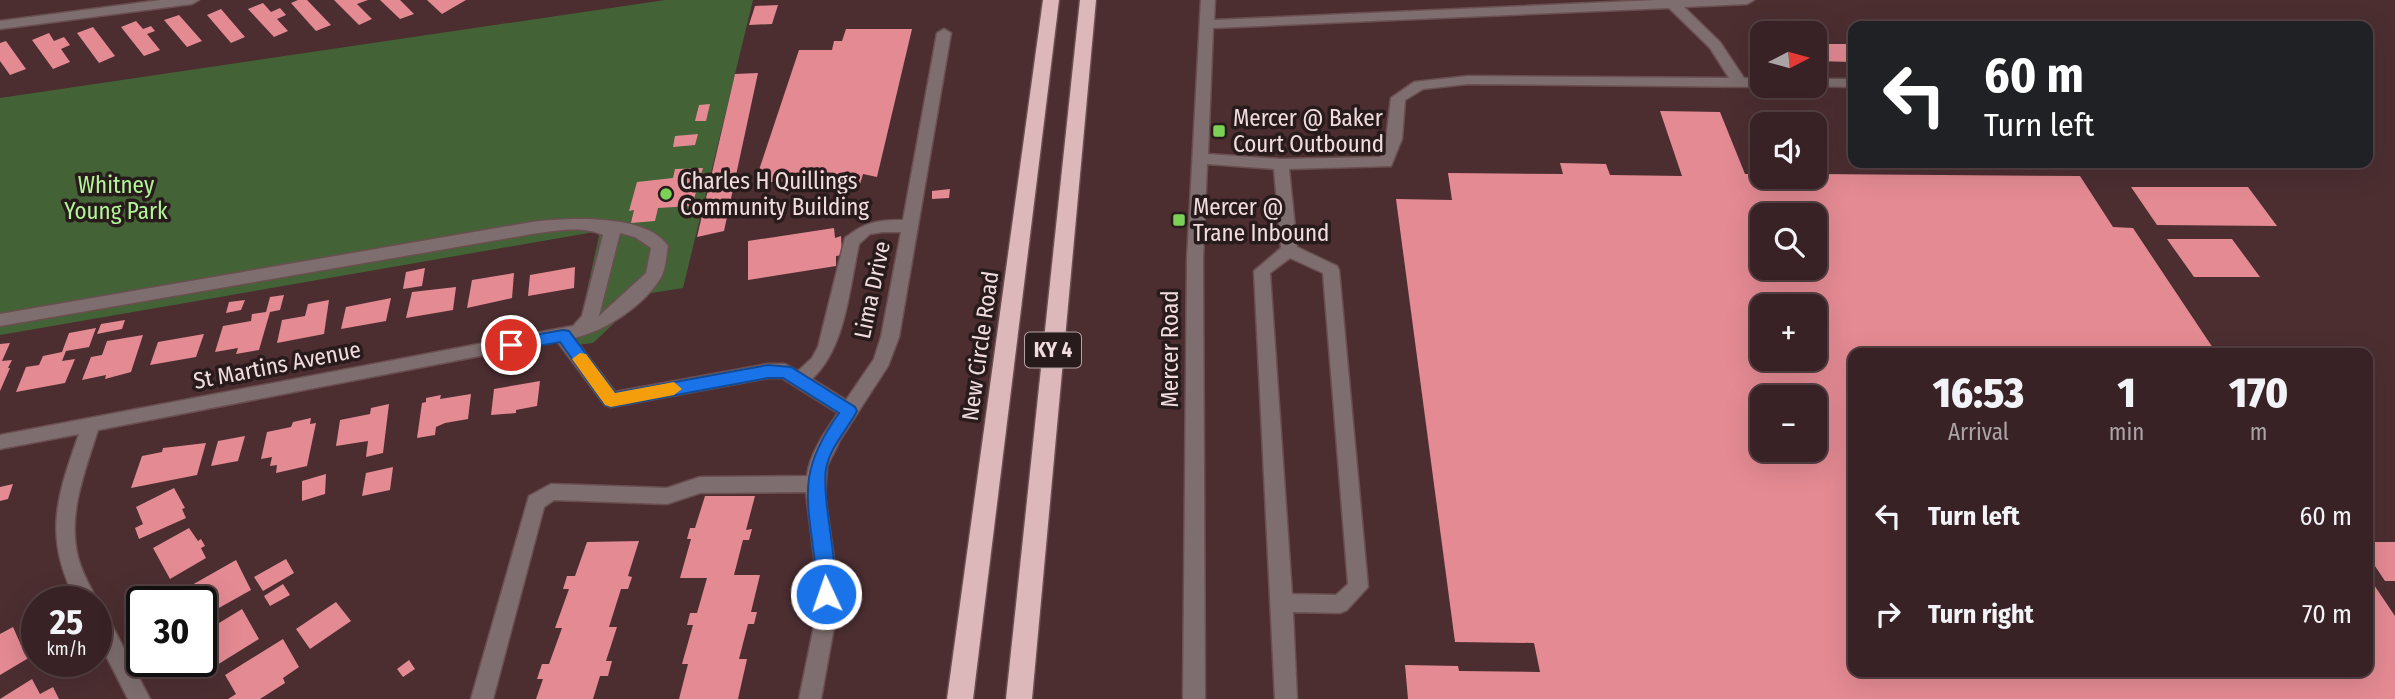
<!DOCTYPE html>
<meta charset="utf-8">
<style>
body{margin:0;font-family:"Fira Sans Condensed",sans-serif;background:#402a2d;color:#f1f3f6;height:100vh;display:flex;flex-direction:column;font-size:26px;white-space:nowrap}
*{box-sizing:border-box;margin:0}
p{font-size:23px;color:#aba4a7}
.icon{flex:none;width:38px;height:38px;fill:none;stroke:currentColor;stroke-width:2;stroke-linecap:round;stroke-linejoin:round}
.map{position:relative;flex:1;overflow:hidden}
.panel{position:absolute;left:1848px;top:348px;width:525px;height:329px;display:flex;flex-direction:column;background:#392225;border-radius:14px;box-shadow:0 7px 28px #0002,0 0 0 2px #533f42}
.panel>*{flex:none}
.banner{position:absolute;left:1848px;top:21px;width:525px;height:147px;border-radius:14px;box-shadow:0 7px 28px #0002,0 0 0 2px #533f42;background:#202124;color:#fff;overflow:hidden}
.needle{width:46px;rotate:84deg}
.fabs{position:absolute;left:1750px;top:21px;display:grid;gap:14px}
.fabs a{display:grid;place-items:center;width:77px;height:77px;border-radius:14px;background:#392225;box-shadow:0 7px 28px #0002,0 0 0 2px #533f42;font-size:35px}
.speed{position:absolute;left:21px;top:586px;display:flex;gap:14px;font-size:35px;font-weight:700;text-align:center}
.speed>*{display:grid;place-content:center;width:91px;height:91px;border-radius:50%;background:#392225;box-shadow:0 7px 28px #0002,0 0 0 2px #533f42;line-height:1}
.speed small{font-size:18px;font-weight:400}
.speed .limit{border:4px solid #111;border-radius:10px;background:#fff;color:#111}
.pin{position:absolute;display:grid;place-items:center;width:60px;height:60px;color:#fff;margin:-30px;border:4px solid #fff;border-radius:50%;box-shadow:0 2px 7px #0007}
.me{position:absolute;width:77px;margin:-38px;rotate:357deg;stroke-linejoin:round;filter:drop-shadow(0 0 5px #0008)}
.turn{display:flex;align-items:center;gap:24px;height:147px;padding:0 21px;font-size:32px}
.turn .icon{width:91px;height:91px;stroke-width:2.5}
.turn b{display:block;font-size:49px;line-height:60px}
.eta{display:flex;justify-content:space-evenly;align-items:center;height:119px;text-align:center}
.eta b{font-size:42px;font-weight:800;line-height:49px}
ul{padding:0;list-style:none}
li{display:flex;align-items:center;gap:21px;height:98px;padding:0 21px}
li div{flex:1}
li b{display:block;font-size:26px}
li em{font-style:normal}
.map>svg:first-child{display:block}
.green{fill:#436336}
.building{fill:#e48a93;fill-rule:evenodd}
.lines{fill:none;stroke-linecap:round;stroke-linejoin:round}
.minor-casing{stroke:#6a4e50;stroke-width:3}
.highway-casing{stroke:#6a4e50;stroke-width:3}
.minor{fill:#7e6e6f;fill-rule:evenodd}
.highway{fill:#ddb8ba;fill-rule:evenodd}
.route{fill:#1a73e8;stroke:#114b97;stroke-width:2}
.slow{fill:#f59e0b}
.poi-dot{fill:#7bd155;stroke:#281b1c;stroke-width:2.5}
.labels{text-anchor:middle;stroke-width:7;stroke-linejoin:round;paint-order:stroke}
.shield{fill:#281b1c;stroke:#b5a3a4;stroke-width:2}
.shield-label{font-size:21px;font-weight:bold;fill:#f1ddde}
.poi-label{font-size:23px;fill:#f1ddde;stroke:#281b1c;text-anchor:start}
.park-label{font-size:23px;fill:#b2f597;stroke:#281b1c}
.street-label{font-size:23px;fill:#f1ddde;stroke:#281b1c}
</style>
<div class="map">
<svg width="2395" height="699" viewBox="0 0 2395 699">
<rect width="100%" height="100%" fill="#4c2e31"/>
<path class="green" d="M665 0H753L683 288 645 294 593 343 575 345 600 231 0 335V98Z"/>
<g class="building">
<path d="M298 0H307L331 25 316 31 291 3Z"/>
<path d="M334 0H368L357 4 372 19 359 25Z"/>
<path d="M380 0H400L414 14 400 19Z"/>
<path d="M427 0H466L442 14Z"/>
<path d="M263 3 271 12 280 8 286 15 277 19 288 31 274 37 248 9Z"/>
<path d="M778 5 772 24 749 25 755 6Z"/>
<path d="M221 9 245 37 231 43 207 15Z"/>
<path d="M179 15 202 41 187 47 164 20Z"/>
<path d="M136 21 143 29 151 26 155 31 147 34 160 50 144 56 121 27Z"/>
<path d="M93 27 115 56 99 63 77 33Z"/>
<path d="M846 29H912L877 177 863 174 860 184 812 183 810 188 798 187 799 182H755L799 50H832L834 41H842Z"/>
<path d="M49 33 54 41 64 37 70 45 61 49 70 62 53 69 32 40Z"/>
<path d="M6 41 26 69 10 75 0 61V43Z"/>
<path d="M1815 44H1848L1853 62 1815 61Z"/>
<path d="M758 73 724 231 697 237 735 74Z"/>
<path d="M710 104 706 121H695L699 105Z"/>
<path d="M1660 111 1720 112 1745 174H1762V177H1815V174L2080 176 2113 227 2133 228 2217 354H1853V672H2368V576L2395 616V699H1408L1405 665 1458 666 1459 671 1540 672 1534 643 1455 642 1396 199 1452 200 1448 173 1563 174 1560 163 1606 164 1610 175 1682 176ZM1762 215H1815V268H1762ZM1762 306H1815V359H1762ZM1762 397H1815V450H1762Z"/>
<path d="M698 134 695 145 673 147 675 136Z"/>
<path d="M703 168 692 206 658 208 655 221 631 223 634 210 629 211 637 182 673 178 675 169Z"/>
<path d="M2131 187H2248L2277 226 2157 225Z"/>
<path d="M950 189 949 198 932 199V191Z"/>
<path d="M834 228 835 238 841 236 842 255 836 256V266L748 280V241Z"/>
<path d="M2167 239H2232L2260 277H2194Z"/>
<path d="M575 267 574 288 528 296 530 275Z"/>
<path d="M425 268 422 286 403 289 406 272Z"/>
<path d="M514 273 512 298 467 308 472 280Z"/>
<path d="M456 287 453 310 406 318 412 292Z"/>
<path d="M284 295 280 310 270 312 259 350 236 354 238 348 215 352 223 326 251 321 252 314 266 312 270 297Z"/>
<path d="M391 298 386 321 341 329 346 307Z"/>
<path d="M245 300 241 310 226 313 229 302Z"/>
<path d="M329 300 324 334 277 343 282 320 305 316 308 304Z"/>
<path d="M125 320 122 329 97 334 101 324Z"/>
<path d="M96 328 89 347 66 351 62 361 75 359 65 383 16 392 26 367 39 365 43 356 62 352 69 333Z"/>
<path d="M204 334 196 357 150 365 158 342Z"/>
<path d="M143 335 131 372 105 379 106 375 82 380 91 357 102 355 107 341Z"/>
<path d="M10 343 2 361 12 360 8 368H10L0 391V344Z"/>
<path d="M540 381 537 406 516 410V413L491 415 494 389Z"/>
<path d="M471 394 468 419 445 423 436 427 435 435 417 438 422 403 426 402V398L441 395 440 399Z"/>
<path d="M389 404 383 453 366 457 368 441 336 446 340 420 370 414 371 408Z"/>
<path d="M311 418 310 424 316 423 307 466 276 473 277 465 270 466 272 457 261 459 267 432 291 427 293 422Z"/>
<path d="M245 436 238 461 211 466 218 441Z"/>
<path d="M206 443 197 475 131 488 142 456 162 452 163 448Z"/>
<path d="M393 467 390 490 362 496 366 473Z"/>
<path d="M326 474 325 494 302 501V481Z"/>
<path d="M13 484 8 499 0 501V487Z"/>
<path d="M174 488 185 508 182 509 186 518 139 539 135 528 143 524 136 507Z"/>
<path d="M705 496H755L746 530 752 529 749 540H743L734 575H760L751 612H757L754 624H748L739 659H747L738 699H679L688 664H682L693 625H687L690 613H697L707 578H680L691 539H687L690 528H695Z"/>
<path d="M189 528 198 541 201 539 205 546 201 548 206 558 170 579 153 548Z"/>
<path d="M639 541 628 576 632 577 628 589H621L609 627H617L606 661H612L608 676H600L593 699H536L543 679H537L542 664H549L562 628H555L569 589H563L567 576H575L587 542Z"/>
<path d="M2368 542H2395V581H2385L2373 563H2368Z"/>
<path d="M286 559 294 573 263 591 254 577Z"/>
<path d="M236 560 251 590 201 618V602H180L176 594Z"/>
<path d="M283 584 290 595 270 606 264 596Z"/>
<path d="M336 602 351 621 310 649 296 629Z"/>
<path d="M242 609 259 639 209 670 201 656 210 650 201 634Z"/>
<path d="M13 627 21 645 31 640 37 653 0 675V634Z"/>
<path d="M283 639 299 667 283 678 285 683 260 699H228L236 694 225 675Z"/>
<path d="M409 660 415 669 403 677 397 669Z"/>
<path d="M32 679 40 694 53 687 59 699H0Z"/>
</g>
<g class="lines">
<defs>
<g id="minor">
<path d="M161 0H199L192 4 0 29V21Z"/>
<path d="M1201 0H1215L1214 20 1656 0H1754L1747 4 1684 7 1720 42 1744 78 1762 79V86H1767L1762 87 1468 84 1423 89 1405 100 1402 139 1391 166 1289 169 1297 247 1337 266 1339 270 1368 587 1347 610 1340 613 1293 612 1297 699H1275L1254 271 1281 248 1274 169 1207 164 1203 259 1205 699H1183L1187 259ZM1669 8 1710 48 1729 78 1468 76 1414 82 1391 98 1386 139 1380 157 1281 159 1208 154 1213 28ZM1290 258 1323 273 1348 584 1336 595 1292 594 1270 273Z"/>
<path d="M944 29 951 33 899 337 888 366 840 440 827 466 825 496 836 573V616L821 699H799L816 616V573L806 492 700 493 667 504 554 500 544 507 493 699H471L529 496 551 484 667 488 700 477 807 476C810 453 825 432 838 413L782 378H768L611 407 605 405 557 341 98 430C85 471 67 515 78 557 82 574 91 587 98 602L97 605 103 608 150 699H128L96 636V602H77C43 538 56 499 79 434L0 449V435L573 326 582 316 603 235C582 225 555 231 532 234L0 326V314L532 222C567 218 646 213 668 246 666 256 666 270 660 279 643 306 605 331 574 338L615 392 768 364H785L798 371 812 358 818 347 845 238C865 222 878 220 903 220L937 33ZM883 232H901L881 337 874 359 846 400 812 379C846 347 849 289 859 244L870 234ZM620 233 635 237 651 248 646 273 599 316Z"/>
<path d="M1815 79H1853V87L1810 86H1815Z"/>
</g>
<g id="highway">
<path d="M1043 0H1059L973 699H947Z"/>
<path d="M1080 0H1096L1032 699H1006Z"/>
</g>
</defs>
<use href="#minor" class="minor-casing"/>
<use href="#highway" class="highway-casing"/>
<use href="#minor" class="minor"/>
<use href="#highway" class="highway"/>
</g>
<path class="route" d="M563 330 569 331 615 393 768 365 791 367 855 407 857 411C847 430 830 447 826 469 821 504 843 577 832 600L826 603 819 600C814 589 817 575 815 563 807 496 797 472 839 413L783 378H768L611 407 605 405 560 342 511 351 503 345 511 339Z"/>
<path class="slow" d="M580 353 586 354 615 393 674 382 682 389 674 395 611 407 605 405 572 359Z"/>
<g class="poi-dot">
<rect x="1212" y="124" width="14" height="14" rx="3.5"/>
<circle cx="666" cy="194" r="7"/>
<rect x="1172" y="213" width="14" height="14" rx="3.5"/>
</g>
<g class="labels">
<rect class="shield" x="1025" y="332.5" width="56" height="35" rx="5"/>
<g class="shield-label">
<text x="1053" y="357">KY 4</text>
</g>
<g class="poi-label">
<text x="1233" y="126">Mercer @ Baker<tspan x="1233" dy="26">Court Outbound</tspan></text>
<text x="680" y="189">Charles H Quillings<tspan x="680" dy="26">Community Building</tspan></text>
<text x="1193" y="215">Mercer @<tspan x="1193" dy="26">Trane Inbound</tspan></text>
</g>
<g class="park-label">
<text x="116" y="193">Whitney<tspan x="116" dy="26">Young Park</tspan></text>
</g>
<g class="street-label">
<text transform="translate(872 290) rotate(-78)" y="8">Lima Drive</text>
<text transform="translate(980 346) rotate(-82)" y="8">New Circle Road</text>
<text transform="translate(1170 349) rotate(-90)" y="8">Mercer Road</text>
<text transform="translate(277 365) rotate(-11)" y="8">St Martins Avenue</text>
</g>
</g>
</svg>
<div class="fabs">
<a><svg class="needle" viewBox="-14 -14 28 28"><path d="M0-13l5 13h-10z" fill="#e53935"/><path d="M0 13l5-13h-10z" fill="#aba4a7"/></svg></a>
<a><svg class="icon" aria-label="sound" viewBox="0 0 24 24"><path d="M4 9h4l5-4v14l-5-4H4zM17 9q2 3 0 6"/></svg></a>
<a><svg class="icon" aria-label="search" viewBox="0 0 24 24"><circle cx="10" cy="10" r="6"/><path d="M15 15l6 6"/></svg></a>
<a>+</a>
<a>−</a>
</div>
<div class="speed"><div>25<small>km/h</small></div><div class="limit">30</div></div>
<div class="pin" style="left:511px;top:345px;background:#d93025"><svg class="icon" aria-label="arrive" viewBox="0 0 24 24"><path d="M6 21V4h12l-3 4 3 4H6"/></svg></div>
<svg class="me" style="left:826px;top:594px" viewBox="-20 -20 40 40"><circle r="17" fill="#1a73e8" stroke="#fff" stroke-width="3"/><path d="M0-11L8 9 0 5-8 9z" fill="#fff"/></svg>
<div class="banner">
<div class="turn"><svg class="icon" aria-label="left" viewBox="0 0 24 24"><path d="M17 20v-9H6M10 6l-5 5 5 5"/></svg><div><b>60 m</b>Turn left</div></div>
</div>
<section class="panel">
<div class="eta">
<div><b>16:53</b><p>Arrival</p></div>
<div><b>1</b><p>min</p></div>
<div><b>170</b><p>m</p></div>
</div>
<ul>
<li><svg class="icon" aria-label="left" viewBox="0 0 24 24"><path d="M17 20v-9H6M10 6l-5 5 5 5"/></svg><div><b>Turn left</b></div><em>60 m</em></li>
<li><svg class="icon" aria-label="right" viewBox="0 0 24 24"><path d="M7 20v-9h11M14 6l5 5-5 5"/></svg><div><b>Turn right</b></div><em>70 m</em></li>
</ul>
</section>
</div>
